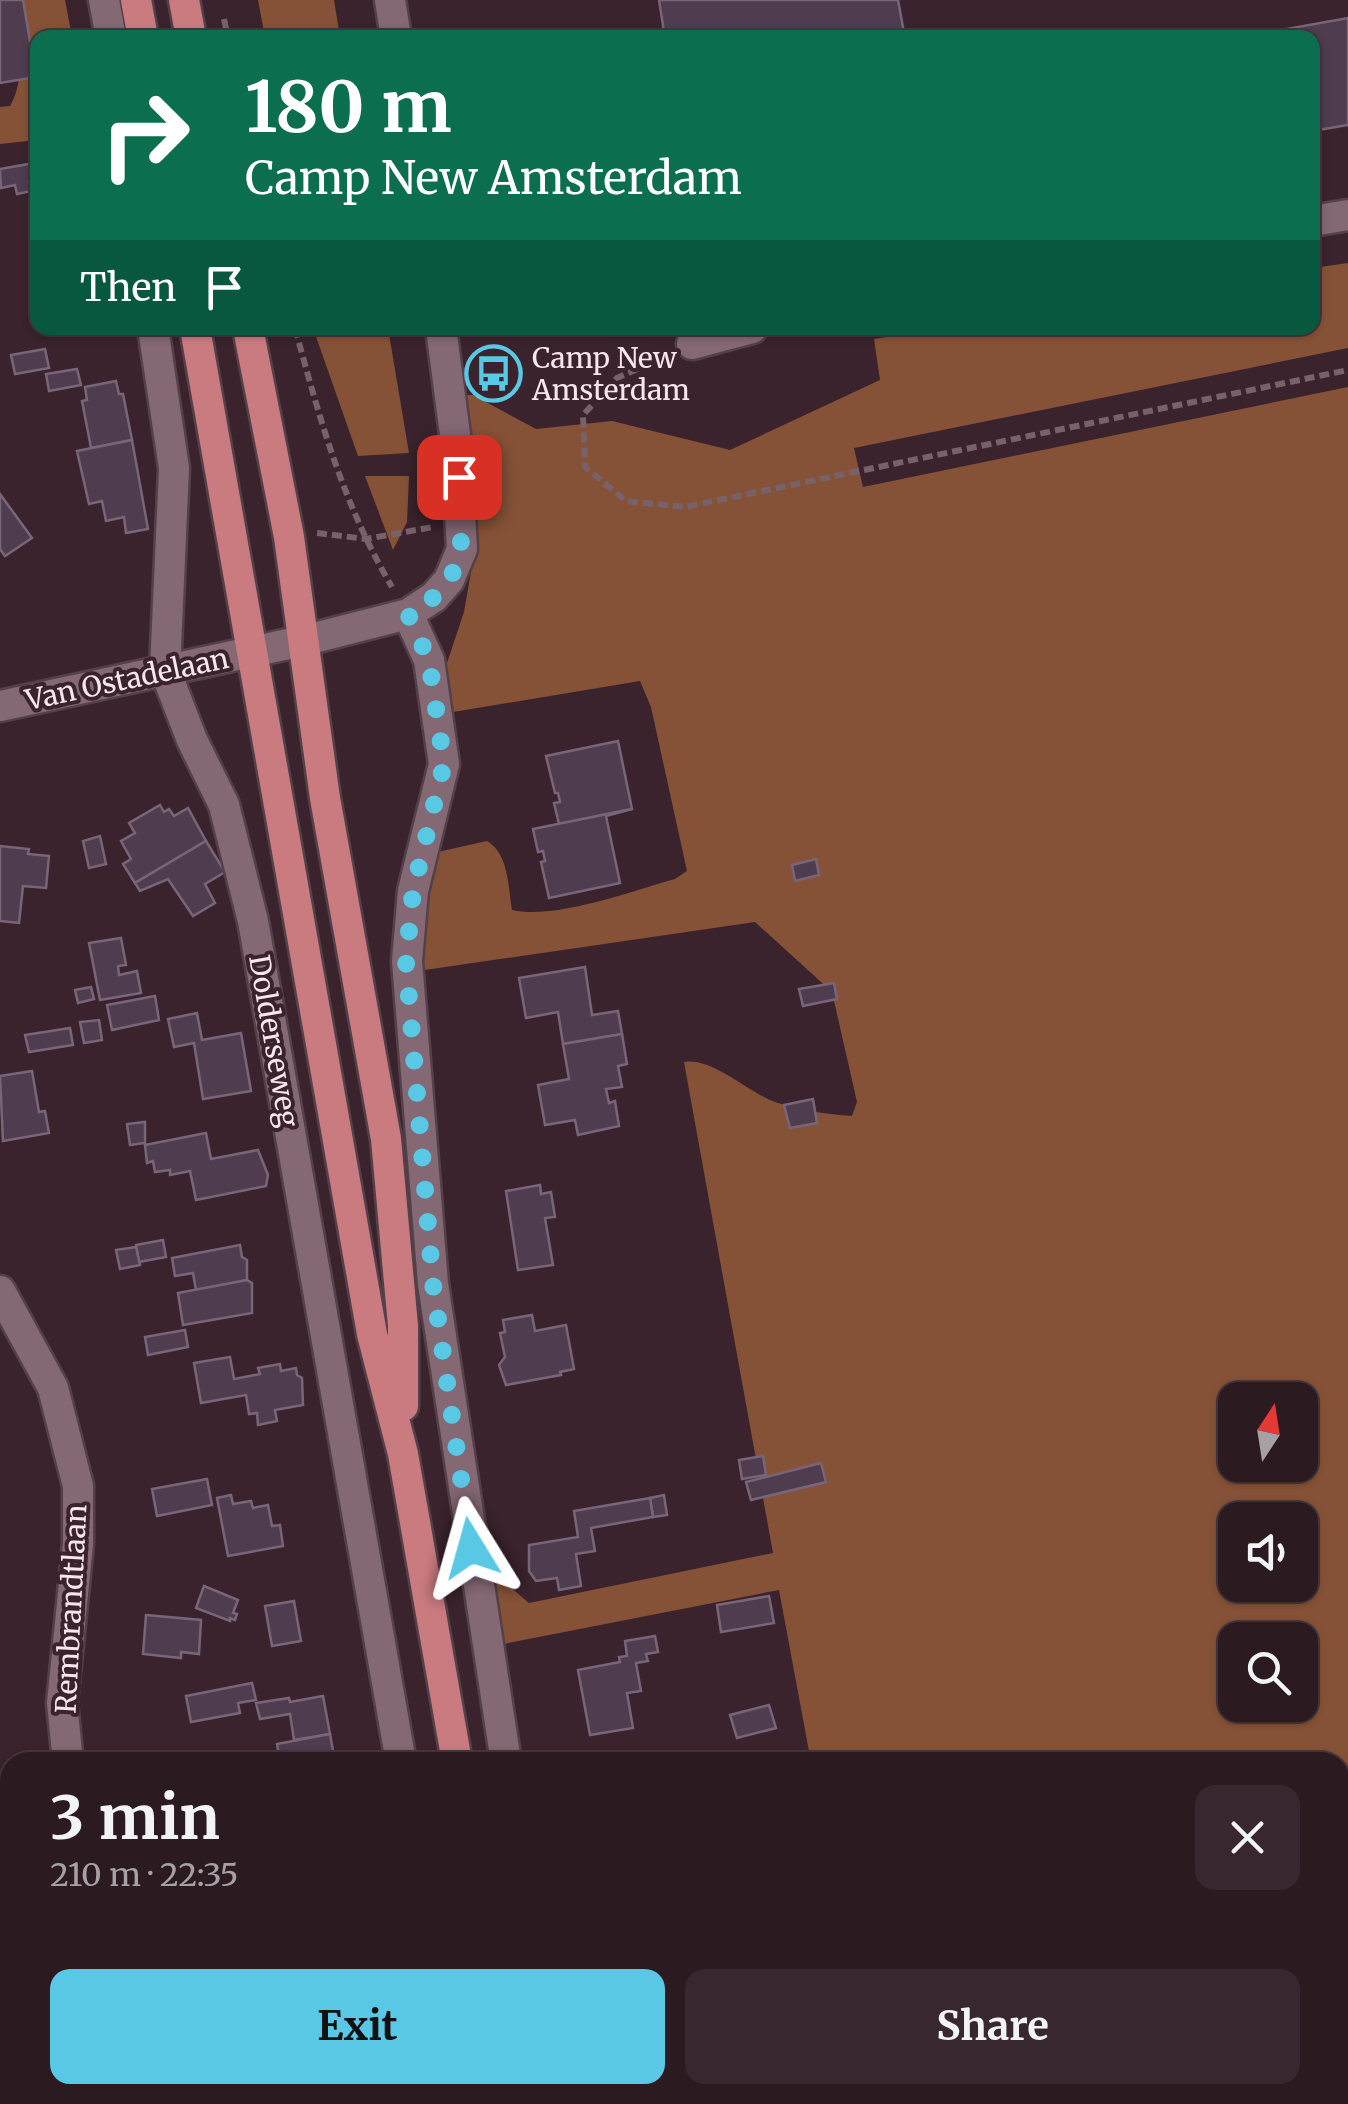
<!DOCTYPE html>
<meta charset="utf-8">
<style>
body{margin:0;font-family:Merriweather,serif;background:#38272e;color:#f1f3f6;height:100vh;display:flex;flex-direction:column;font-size:38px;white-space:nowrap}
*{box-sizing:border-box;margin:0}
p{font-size:32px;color:#a6a1a5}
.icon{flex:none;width:55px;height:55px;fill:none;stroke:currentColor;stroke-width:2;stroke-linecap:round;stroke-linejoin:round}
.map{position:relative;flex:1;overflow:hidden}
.drawer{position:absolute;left:0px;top:1752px;width:1350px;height:352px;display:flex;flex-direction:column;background:#2c1a21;border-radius:30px 30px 0 0;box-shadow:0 2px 8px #0004,0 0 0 2px #48383f}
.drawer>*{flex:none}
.guide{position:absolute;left:30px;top:30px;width:1290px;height:305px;border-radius:20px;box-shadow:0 2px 8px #0004,0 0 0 2px #48383f;background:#0b6e4f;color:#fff;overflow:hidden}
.needle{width:65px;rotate:12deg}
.tools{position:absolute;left:1218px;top:1382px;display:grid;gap:20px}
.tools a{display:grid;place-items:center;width:100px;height:100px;border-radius:20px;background:#2c1a21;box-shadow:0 2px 8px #0004,0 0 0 2px #48383f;font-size:50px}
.pin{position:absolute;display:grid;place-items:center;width:85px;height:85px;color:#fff;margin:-42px;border-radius:20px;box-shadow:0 5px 15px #0006}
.me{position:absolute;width:110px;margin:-55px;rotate:352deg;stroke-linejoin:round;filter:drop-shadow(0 0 8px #0008)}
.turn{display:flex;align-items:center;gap:35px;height:210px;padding:0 50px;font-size:45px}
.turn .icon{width:130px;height:130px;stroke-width:2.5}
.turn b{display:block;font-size:70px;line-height:85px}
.then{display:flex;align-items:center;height:95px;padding:0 50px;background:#0003;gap:20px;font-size:38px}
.round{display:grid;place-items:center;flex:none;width:105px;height:105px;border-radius:20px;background:#38272e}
.headline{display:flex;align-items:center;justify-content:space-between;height:170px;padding:0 50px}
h1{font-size:60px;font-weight:700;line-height:75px}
.primary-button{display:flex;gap:20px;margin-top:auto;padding:20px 50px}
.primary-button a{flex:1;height:115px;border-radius:20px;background:#59c8e4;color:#111;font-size:40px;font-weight:700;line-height:115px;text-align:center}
.primary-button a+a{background:#38272e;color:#f1f3f6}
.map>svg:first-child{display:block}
.forest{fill:#865237;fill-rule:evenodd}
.building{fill:#4f3c4f;stroke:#796579;stroke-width:2.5}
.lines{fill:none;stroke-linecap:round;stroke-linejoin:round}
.minor-casing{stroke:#544049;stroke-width:35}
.major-casing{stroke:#544049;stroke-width:35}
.path{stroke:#776269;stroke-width:6;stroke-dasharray:10 5;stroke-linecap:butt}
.minor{stroke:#846873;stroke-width:30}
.major{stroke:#ca7b80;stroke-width:30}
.route{stroke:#59c8e4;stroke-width:18;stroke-dasharray:0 32.4}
.labels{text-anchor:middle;stroke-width:8;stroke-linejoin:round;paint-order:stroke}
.poi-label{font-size:28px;fill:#f7e7ec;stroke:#3a232c;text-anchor:start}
.street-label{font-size:28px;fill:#f7e7ec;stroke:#3a232c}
</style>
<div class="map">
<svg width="1348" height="2104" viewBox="0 0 1348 2104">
<rect width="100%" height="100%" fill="#3a232c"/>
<g class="forest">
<path d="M13 0H65L72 37 38 38 37 140 0 144V107L10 106C28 76 17 33 13 0Z"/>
<path d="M258 0H334L340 37H265Z"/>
<path d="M1348 263V348L854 448 863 487 1348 387V2104H873L871 2095H1340V1762H811L779 1590 498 1645 487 1577 510 1587 529 1603 773 1553 684 1062C712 1057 749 1093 775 1102 800 1111 827 1114 852 1116L857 1102 832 992 755 922 418 971 433 853 487 841C509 854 508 887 512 910 554 920 632 891 675 879L687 871 651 707 640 681 453 712 446 666 464 612 472 566V511L458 395H473L536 429 612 421 730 450 880 380 874 339 944 328H1312L1313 268ZM1235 1400H1300V1465H1235ZM1235 1520H1300V1585H1235ZM1235 1640H1300V1705H1235Z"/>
<path d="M313 328H388L409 453 358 456Z"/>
<path d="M365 476H409L407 522 393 550Z"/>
<path d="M0 1899 10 1906V2095H176L181 2104H0Z"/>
</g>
<g class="building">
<path d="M0 0H23L36 77 0 83Z"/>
<path d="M659 0H898L905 38H665Z"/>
<path d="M1348 18V125L1312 131V38H1237Z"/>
<path d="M34 163 37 180 29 182 31 191 17 194 15 185 1 188 0 169Z"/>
<path d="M45 349 49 368 15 374 11 355Z"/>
<path d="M77 369 81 385 49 391 46 374Z"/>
<path d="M116 381 119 394H123L132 440 91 448 82 401 87 400 85 387Z"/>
<path d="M132 440 148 529 126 533 124 517 106 521 102 501 89 504 77 451Z"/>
<path d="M0 494 32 538 5 556 0 549Z"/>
<path d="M618 741 632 809 559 824 554 803 560 802 558 793H555L546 756Z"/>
<path d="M160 805 164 812 169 809 174 816 188 808 206 841 135 883 123 864 131 859 121 841 135 833 129 823Z"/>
<path d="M632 809 606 816 620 883 549 898 541 862 545 861 543 851 538 852 533 829Z"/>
<path d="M100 836 106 864 89 868 83 841Z"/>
<path d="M206 841 225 872 205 884 215 903 193 916 168 879 140 891 135 883Z"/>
<path d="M0 846 29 849 28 854 49 856 46 888 23 886 19 923 0 921Z"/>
<path d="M816 859 819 875 795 881 792 865Z"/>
<path d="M121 938 126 965 118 966 119 975 137 971 141 993 100 1000 89 943Z"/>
<path d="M585 967 592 1015 618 1011 622 1034 563 1044 558 1012 526 1018 519 978Z"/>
<path d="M834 983 837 999 803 1006 799 989Z"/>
<path d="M91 987 94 999 78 1003 75 990Z"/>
<path d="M155 996 159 1020 112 1030 107 1005Z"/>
<path d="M197 1013 202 1040 241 1033 251 1091 203 1099 194 1043 174 1047 168 1019Z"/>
<path d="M99 1020 102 1040 84 1043 80 1022Z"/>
<path d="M70 1028 73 1045 29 1052 25 1035Z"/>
<path d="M622 1034 627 1064 618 1066 622 1087 606 1089 609 1103 615 1101 619 1126 578 1135 575 1120 545 1125 538 1085 569 1079 563 1044Z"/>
<path d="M32 1071 39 1112 45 1111 49 1133 3 1141 0 1076Z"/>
<path d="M813 1099 817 1123 790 1128 784 1105Z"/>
<path d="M145 1122V1143L130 1145 127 1124Z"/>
<path d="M206 1133 211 1159 258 1150 268 1175 266 1186 196 1200 190 1171 170 1175V1170L155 1172 153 1161 147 1163 145 1145Z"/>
<path d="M540 1185 541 1194 551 1192 555 1217 545 1218 553 1265 518 1270 506 1191Z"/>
<path d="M163 1240 166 1257 139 1262 136 1245Z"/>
<path d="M240 1245 242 1257 247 1260V1280L196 1290 193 1273 175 1276 172 1258Z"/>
<path d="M136 1247 140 1265 120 1269 116 1250Z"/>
<path d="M247 1280 252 1283V1313L183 1325 178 1293Z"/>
<path d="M532 1315 535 1331 566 1325 574 1369 560 1372 561 1375 506 1385 499 1365 505 1357 500 1333 505 1332 503 1320Z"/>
<path d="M185 1330 188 1347 148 1355 145 1337Z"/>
<path d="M230 1357 234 1379 260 1374 258 1368 280 1364 281 1371 296 1368 297 1375 302 1378 303 1405 275 1410 277 1421 258 1425 257 1413 249 1414 246 1395 201 1403 194 1363Z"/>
<path d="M763 1456 766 1475 742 1479 739 1460Z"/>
<path d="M821 1463 826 1482 751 1500 746 1482Z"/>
<path d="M207 1479 212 1505 157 1516 152 1489Z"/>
<path d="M231 1495 233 1504 251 1501 253 1508 268 1505 272 1526 280 1525 283 1546 228 1556 217 1498Z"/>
<path d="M664 1495 667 1515 653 1517 650 1498Z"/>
<path d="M650 1498 653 1517 591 1528 595 1551 576 1554 581 1586 559 1590 557 1578 536 1581 529 1571V1545L578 1537 574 1511Z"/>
<path d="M204 1586 238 1600 233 1613 237 1614 235 1620 230 1618V1621L196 1608Z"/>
<path d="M769 1596 774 1623 721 1632 717 1605Z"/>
<path d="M294 1601 301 1641 272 1646 265 1606Z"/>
<path d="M146 1615 201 1620 199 1654 181 1652V1658L143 1654Z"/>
<path d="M655 1636 658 1652 646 1654 648 1661 636 1663 641 1691 627 1693 633 1728 590 1735 578 1670 620 1662 619 1657 627 1656 625 1641Z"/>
<path d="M252 1683 256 1700 238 1703 240 1713 191 1722 186 1696Z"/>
<path d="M323 1696 330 1734 294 1740 290 1714 260 1719 256 1703 289 1698 290 1702Z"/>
<path d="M769 1705 776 1728 737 1738 730 1715Z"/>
<path d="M330 1734 335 1762H280L277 1744Z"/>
<path d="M311 2095H391L393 2104H312Z"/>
</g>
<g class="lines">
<defs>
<g id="minor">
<path d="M104 0 111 38"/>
<path d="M390 0 396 38"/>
<path d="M1312 221 1348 215"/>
<path d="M153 328 174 468 165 670 192 740 224 805 253 921 401 1762"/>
<path d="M692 344 752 328"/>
<path d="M408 614 429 660 444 764 413 891 407 961 433 1284 506 1762"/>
<path d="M0 706 302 641 408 614 434 597 449 580 462 549 456 442 441 328"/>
<path d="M0 1291 53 1388 78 1486V1544L62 1703 68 1762"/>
<path d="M0 1882 10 1888"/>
<path d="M198 2095 205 2104"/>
<path d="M459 2095 461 2104"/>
<path d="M564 2095 566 2104"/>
</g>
<g id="major">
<path d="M136 0 143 38"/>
<path d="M184 0 191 38"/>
<path d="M195 328 372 1334 403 1454 457 1762"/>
<path d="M248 328 289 537 325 798 386 1139 403 1326V1406"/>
<path d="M515 2095 517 2104"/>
</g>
</defs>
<use href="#minor" class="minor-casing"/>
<use href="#major" class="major-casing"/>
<g class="path">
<path d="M224 19 228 38"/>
<path d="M295 328C320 420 343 504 392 587"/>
<path d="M665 357 617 378 583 415 585 467 626 501 685 507 1348 370"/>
<path d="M317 533 366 539 433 527"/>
<path d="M120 2104 132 2095"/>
</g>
<use href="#minor" class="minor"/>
<use href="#major" class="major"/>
</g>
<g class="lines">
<path class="route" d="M459 477C463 537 471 582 408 614L429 660 444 764 413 891 406 962 433 1284 471 1548"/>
</g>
<defs>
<symbol id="bus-ring" viewBox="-11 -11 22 22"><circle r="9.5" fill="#3a232c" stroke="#59c8e4" stroke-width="1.5"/><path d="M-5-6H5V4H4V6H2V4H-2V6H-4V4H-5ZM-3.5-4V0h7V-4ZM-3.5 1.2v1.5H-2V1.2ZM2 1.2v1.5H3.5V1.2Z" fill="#59c8e4"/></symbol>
</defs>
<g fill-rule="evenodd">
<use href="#bus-ring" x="462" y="342" width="63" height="63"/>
</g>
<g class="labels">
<g class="poi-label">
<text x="532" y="368">Camp New<tspan x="532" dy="32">Amsterdam</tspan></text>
</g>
<g class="street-label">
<text transform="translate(127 679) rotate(-12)" y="10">Van Ostadelaan</text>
<text transform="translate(274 1041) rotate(80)" y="10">Dolderseweg</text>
<text transform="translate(71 1609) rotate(-87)" y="10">Rembrandtlaan</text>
</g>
</g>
</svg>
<div class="tools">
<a><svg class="needle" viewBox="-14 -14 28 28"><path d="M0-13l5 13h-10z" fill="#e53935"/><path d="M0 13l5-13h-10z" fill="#a6a1a5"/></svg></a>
<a><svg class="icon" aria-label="sound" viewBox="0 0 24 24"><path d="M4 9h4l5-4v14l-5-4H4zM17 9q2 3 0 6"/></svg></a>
<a><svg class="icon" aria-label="search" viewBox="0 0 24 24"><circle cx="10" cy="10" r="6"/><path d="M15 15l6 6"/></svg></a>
</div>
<div class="pin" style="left:459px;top:477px;background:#d93025"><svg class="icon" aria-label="arrive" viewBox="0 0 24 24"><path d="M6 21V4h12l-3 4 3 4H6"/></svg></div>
<svg class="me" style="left:471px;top:1548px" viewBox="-20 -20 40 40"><path d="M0-17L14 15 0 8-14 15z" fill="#59c8e4" stroke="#fff" stroke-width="4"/></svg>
<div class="guide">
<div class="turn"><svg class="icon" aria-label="right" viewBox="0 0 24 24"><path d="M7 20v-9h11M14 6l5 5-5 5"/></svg><div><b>180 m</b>Camp New Amsterdam</div></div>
<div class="then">Then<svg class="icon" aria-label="arrive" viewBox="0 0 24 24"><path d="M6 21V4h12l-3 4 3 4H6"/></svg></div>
</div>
<section class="drawer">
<div class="headline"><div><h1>3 min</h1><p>210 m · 22:35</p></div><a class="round"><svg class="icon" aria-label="close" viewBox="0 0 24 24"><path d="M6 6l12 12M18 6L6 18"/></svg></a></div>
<div class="primary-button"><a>Exit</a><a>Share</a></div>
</section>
</div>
